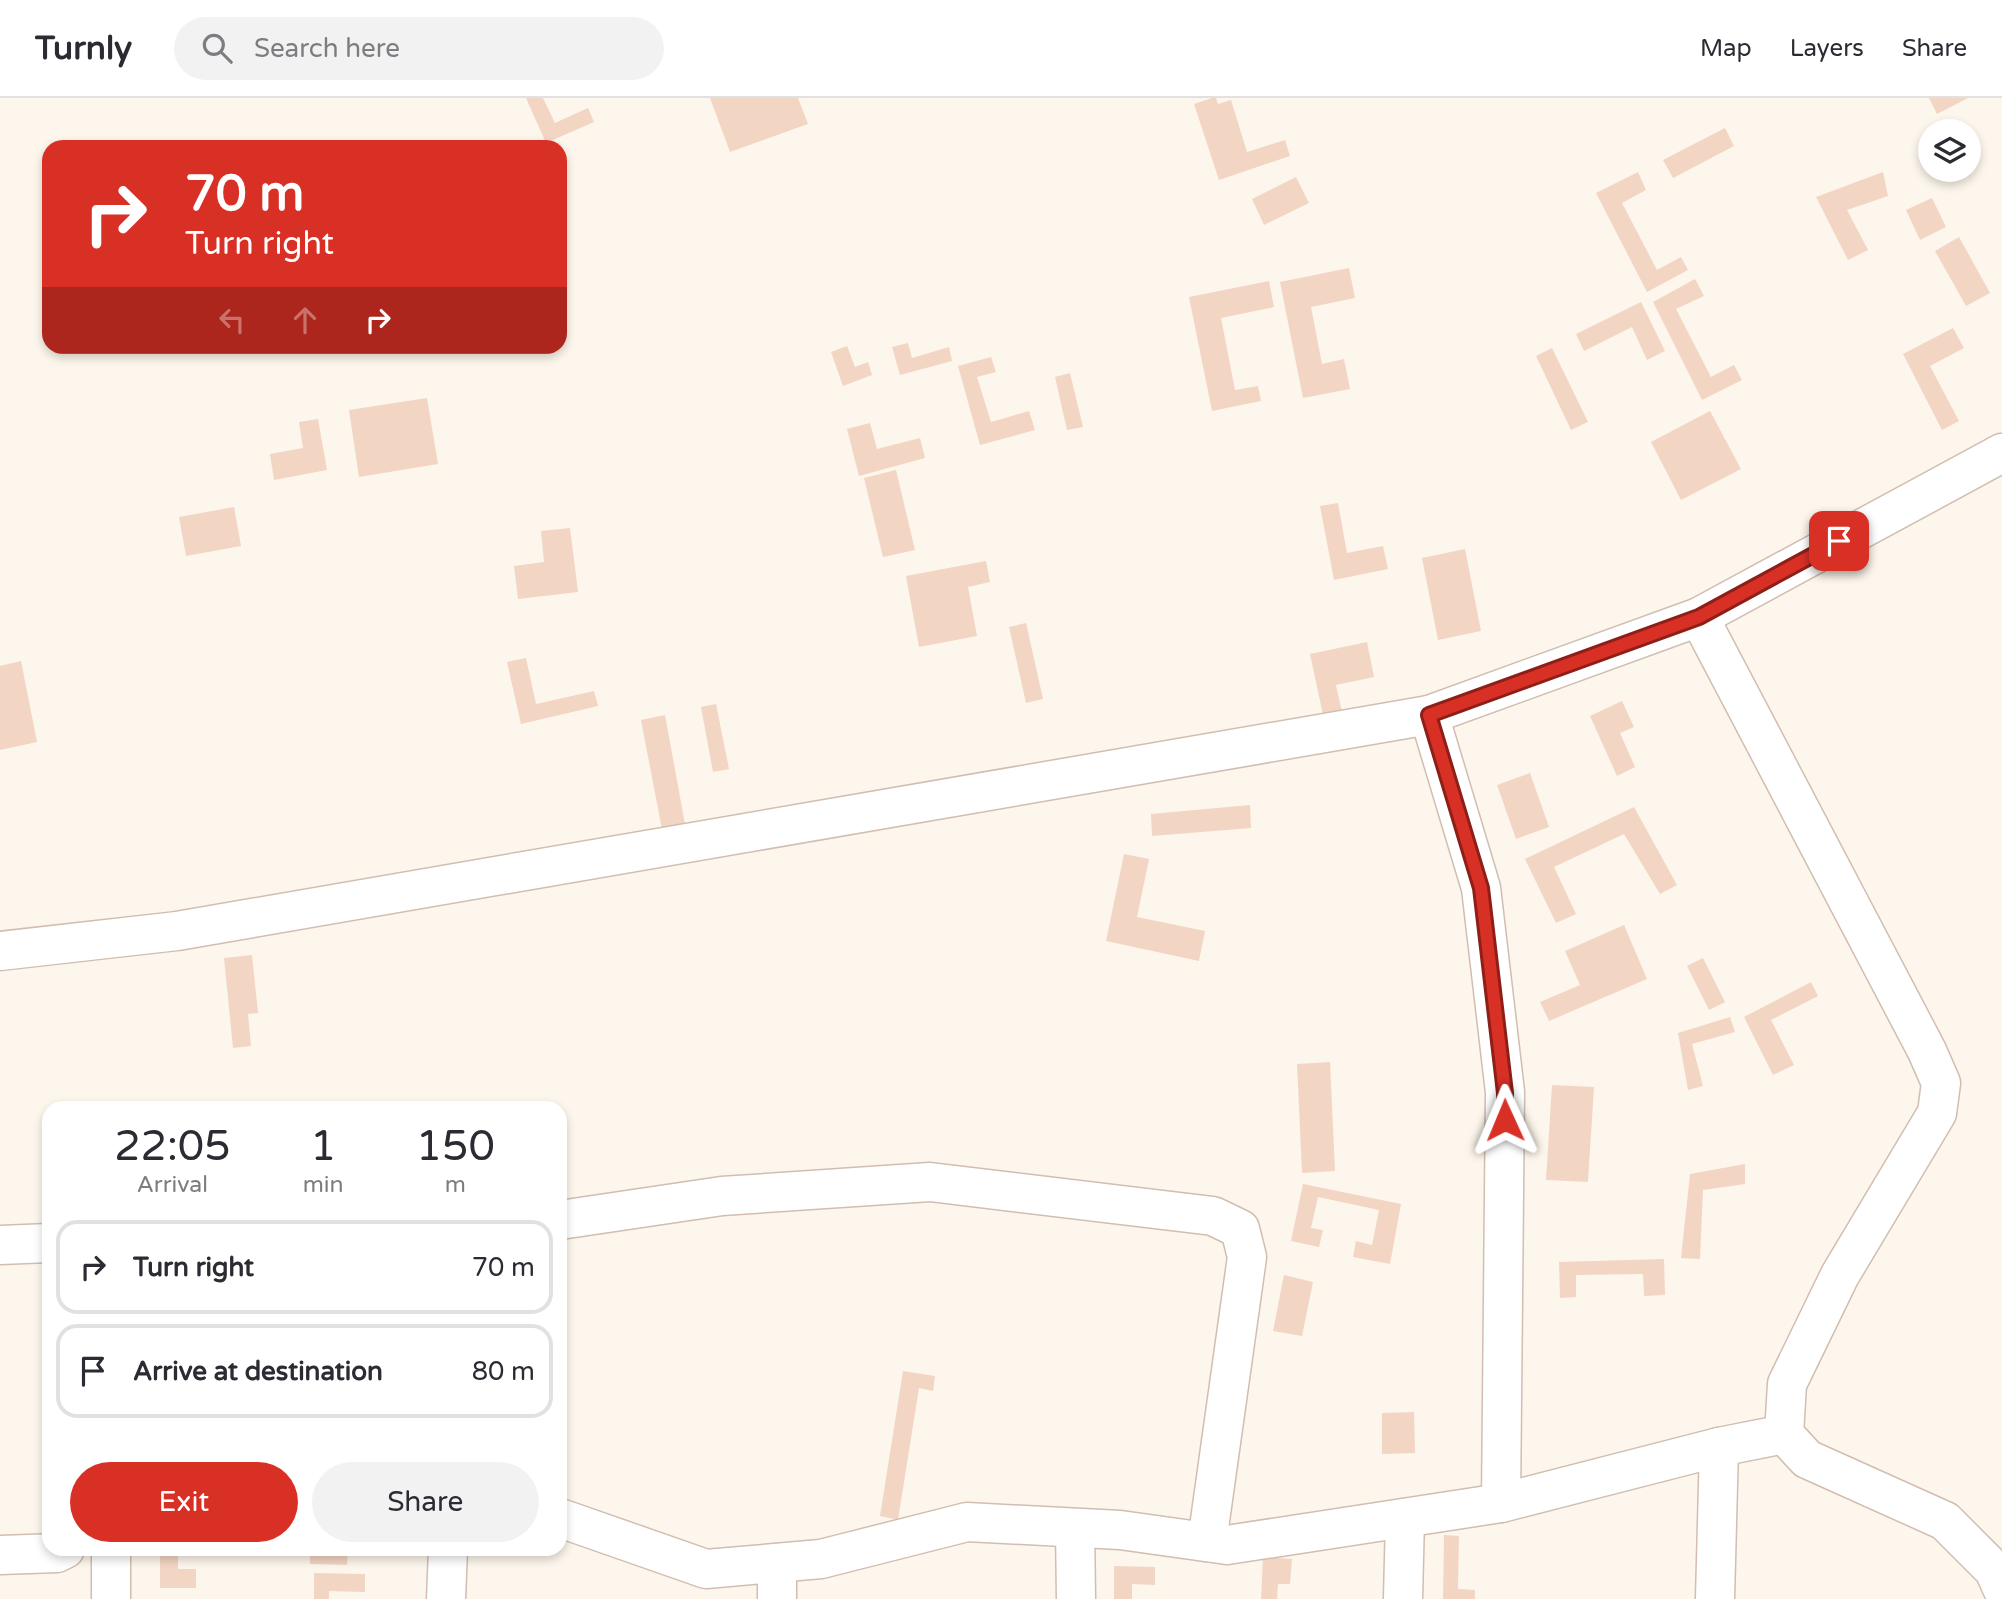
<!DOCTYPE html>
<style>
body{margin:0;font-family:"Varela Round",sans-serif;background:#f2f2f3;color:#2b2b33;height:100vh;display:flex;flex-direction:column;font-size:26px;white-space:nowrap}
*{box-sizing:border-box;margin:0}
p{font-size:23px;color:#7c7c81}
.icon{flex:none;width:38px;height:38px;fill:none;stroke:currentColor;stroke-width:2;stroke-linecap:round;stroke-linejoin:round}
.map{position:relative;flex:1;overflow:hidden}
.sheet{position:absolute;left:42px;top:1003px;width:525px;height:455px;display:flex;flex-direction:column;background:#fff;border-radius:21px;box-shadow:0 4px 10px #0003}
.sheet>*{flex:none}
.top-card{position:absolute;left:42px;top:42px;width:525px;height:214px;border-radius:21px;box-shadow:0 4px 10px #0003;background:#d93025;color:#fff;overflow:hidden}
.controls{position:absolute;left:1918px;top:21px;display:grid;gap:14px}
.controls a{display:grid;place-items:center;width:63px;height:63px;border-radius:50%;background:#fff;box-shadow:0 4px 10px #0003;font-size:35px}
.pin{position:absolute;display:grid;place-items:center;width:60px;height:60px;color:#fff;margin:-30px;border-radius:14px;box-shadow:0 4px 10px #0006}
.me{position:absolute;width:77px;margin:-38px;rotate:359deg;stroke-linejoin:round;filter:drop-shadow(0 0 5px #0008)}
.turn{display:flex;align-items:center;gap:24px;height:147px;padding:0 28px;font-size:32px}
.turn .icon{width:91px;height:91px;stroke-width:2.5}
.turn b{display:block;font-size:49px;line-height:60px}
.lanes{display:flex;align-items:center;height:66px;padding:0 28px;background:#0003;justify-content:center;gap:35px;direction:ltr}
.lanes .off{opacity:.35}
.eta{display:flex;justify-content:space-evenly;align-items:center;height:119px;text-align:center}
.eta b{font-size:42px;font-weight:600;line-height:49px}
.action{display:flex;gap:14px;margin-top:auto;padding:14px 28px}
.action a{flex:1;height:80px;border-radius:42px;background:#d93025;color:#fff;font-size:28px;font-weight:600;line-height:80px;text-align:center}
.action a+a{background:#f2f2f3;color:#2b2b33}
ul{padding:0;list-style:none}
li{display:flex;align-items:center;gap:21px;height:94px;margin:0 14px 10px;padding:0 14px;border:4px solid #e1e1e2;border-radius:21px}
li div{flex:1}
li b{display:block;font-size:26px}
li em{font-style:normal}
header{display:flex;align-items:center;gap:42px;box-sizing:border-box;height:98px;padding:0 35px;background:#fff;border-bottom:2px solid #e1e1e2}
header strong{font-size:33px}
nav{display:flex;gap:38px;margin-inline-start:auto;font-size:24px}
.search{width:490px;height:63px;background:#f2f2f3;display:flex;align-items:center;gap:18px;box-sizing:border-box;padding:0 24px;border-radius:38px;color:#7c7c81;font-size:26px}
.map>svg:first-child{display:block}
.building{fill:#f3d5c3}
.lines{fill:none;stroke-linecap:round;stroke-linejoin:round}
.minor-casing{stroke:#d1beb0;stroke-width:41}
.minor{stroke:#fff;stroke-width:38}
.route-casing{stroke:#8d1f18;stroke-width:18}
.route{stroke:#d93025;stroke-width:12}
</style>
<header>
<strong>Turnly</strong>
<div class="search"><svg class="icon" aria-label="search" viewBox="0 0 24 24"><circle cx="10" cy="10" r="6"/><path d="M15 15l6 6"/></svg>Search here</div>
<nav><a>Map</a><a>Layers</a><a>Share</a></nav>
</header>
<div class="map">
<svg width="2002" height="1501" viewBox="0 0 2002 1501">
<rect width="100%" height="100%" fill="#fdf6ec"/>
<g class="building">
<path d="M526 0H543L555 25 588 10 594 24 546 45Z"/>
<path d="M710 0H798L808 26 730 54Z"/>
<path d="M1212 0H1216L1218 6 1231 2 1247 54 1285 42 1290 58 1219 82 1194 6Z"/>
<path d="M1929 0H1968L1937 16Z"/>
<path d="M1725 30 1734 48 1673 80 1663 62Z"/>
<path d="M1638 74 1646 92 1622 105 1657 172 1681 159 1688 172 1647 194 1596 95Z"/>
<path d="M1883 74 1888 98 1847 112 1868 152 1848 162 1816 99Z"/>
<path d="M1296 79 1309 105 1264 127 1252 101Z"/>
<path d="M1932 100 1946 129 1920 142 1906 112Z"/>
<path d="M1959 139 1990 195 1966 208 1935 153Z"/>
<path d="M1349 170 1355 200 1311 209 1322 266 1344 261 1350 291 1303 300 1280 184Z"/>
<path d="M1695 181 1704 198 1676 211 1711 279 1734 267 1742 282 1702 302 1653 204Z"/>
<path d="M1269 183 1274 209 1221 220 1235 292 1258 288 1261 303 1212 313 1189 199Z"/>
<path d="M1641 204 1665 253 1647 262 1632 229 1584 253 1576 236Z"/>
<path d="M1953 230 1964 250 1930 268 1959 323 1942 332 1903 256Z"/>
<path d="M908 245 912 260 949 249 952 263 900 277 892 249Z"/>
<path d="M847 248 855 269 868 264 872 277 843 288 831 254Z"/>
<path d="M1552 250 1588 324 1571 332 1536 258Z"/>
<path d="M991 259 996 274 977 279 991 324 1029 313 1035 332 980 347 958 268Z"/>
<path d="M1070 275 1083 329 1067 332 1055 279Z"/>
<path d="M427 300 438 366 359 379 349 312Z"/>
<path d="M1710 313 1741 371 1681 402 1651 344Z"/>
<path d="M318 321 327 372 274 382 270 356 303 350 299 324Z"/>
<path d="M870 325 877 351 920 340 925 360 859 378 847 331Z"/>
<path d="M896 372 915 452 883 459 864 380Z"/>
<path d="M1338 405 1347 455 1383 448 1388 471 1334 482 1320 408Z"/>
<path d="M234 409 241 448 186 458 179 419Z"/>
<path d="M570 430 578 494 518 501 514 468 544 464 541 433Z"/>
<path d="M1465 451 1481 533 1438 542 1422 460Z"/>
<path d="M986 463 990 484 968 489 977 538 919 549 906 478Z"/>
<path d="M1026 525 1043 601 1026 605 1009 529Z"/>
<path d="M1367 544 1374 579 1336 587 1345 627 1326 631 1310 556Z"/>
<path d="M526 560 536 606 594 593 598 608 521 626 507 564Z"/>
<path d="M21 563 37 644 0 652V568Z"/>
<path d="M1622 603 1634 629 1620 635 1635 669 1617 678 1590 618Z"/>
<path d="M716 606 729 671 713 674 701 609Z"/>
<path d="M665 617 687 737 664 742 641 622Z"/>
<path d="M1530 675 1549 729 1516 741 1497 687Z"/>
<path d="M1250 707 1251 730 1152 738 1151 716Z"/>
<path d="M1634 709 1677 787 1660 796 1624 736 1554 769 1576 816 1556 825 1525 761Z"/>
<path d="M1124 756 1149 761 1137 819 1205 833 1199 863 1106 843Z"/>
<path d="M1624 827 1647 881 1549 923 1540 904 1580 887 1565 853Z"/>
<path d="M252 857 258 915 248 916 251 948 233 950 224 860Z"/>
<path d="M1703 860 1725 904 1709 912 1687 868Z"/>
<path d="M1811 884 1818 898 1771 922 1794 967 1773 977 1744 919Z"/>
<path d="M1730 919 1735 934 1692 946 1703 988 1688 992 1678 935Z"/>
<path d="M1330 964 1335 1073 1302 1075 1297 966Z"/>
<path d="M1552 987 1594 989 1588 1084 1546 1082Z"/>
<path d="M1745 1066V1086L1703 1092 1700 1161 1681 1160 1690 1076Z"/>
<path d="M1303 1086 1401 1106 1390 1166 1353 1159 1356 1143 1372 1147 1379 1112 1318 1099 1311 1130 1323 1132 1319 1149 1291 1143Z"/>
<path d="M1664 1161 1665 1197 1644 1198 1643 1176 1576 1177V1199L1560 1200 1559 1164Z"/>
<path d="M1284 1177 1313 1184 1302 1238 1273 1233Z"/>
<path d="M903 1273 935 1278 933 1293 919 1290 898 1422 880 1418Z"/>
<path d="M1414 1314 1415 1355 1382 1356V1315Z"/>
<path d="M1444 1437 1459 1438 1458 1491 1475 1492V1501H1443Z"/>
<path d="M310 1451H348L347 1467 310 1466Z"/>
<path d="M160 1452H178V1471H196V1490H160Z"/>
<path d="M1263 1459 1292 1461 1290 1486H1278L1277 1501H1261Z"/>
<path d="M1114 1468 1155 1469V1487L1132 1486V1501H1114Z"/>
<path d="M314 1475 365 1476V1494L329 1493V1501H314Z"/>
</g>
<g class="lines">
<defs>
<g id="minor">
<path d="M1699 519 1927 953 1941 985 1937 1015 1840 1177 1787 1286 1784 1336 1807 1361 1945 1423 1994 1472 2002 1490"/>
<path d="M1429 617 1481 790 1505 994 1501 1405"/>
<path d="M0 853 177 833 1429 617 1699 519 2002 355"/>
<path d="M560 1122 722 1098 930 1084 1213 1118 1240 1131 1247 1159 1207 1444"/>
<path d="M0 1147 49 1145"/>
<path d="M560 1420 706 1471 821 1461 967 1424 1120 1432 1227 1447 1501 1405 1719 1349 1784 1336"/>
<path d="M1075 1430 1076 1501"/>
<path d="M0 1457 57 1455 65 1451"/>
<path d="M111 1501V1451"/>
<path d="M446 1501 448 1451"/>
<path d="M777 1501V1465"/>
<path d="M1403 1501 1405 1420"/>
<path d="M1715 1501 1719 1349"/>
</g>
</defs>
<use href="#minor" class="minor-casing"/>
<use href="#minor" class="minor"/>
</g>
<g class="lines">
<defs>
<path id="route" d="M1505 1022V995L1481 790 1429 617 1699 519 1839 443"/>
</defs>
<use href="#route" class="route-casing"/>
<use href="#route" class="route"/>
</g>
</svg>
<div class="controls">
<a><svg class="icon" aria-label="layers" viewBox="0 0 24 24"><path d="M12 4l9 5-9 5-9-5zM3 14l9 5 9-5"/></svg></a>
</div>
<div class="pin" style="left:1839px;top:443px;background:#d93025"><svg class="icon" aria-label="arrive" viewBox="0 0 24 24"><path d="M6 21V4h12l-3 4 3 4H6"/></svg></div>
<svg class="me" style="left:1505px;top:1022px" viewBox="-20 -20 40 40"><path d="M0-17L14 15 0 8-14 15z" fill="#d93025" stroke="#fff" stroke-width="4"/></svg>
<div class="top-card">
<div class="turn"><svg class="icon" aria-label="right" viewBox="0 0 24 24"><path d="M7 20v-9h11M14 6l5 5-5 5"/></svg><div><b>70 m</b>Turn right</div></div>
<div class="lanes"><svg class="icon off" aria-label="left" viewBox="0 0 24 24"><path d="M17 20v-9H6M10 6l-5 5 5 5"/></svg><svg class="icon off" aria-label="ahead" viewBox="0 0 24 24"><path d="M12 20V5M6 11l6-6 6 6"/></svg><svg class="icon" aria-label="right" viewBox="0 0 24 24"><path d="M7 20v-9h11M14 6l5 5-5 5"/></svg></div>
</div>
<section class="sheet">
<div class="eta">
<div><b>22:05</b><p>Arrival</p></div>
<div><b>1</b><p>min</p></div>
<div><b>150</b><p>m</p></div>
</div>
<ul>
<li><svg class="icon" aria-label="right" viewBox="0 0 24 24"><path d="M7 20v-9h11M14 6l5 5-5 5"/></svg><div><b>Turn right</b></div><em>70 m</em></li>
<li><svg class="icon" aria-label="arrive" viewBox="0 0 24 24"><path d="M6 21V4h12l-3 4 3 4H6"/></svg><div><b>Arrive at destination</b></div><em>80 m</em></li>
</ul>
<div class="action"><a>Exit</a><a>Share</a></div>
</section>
</div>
